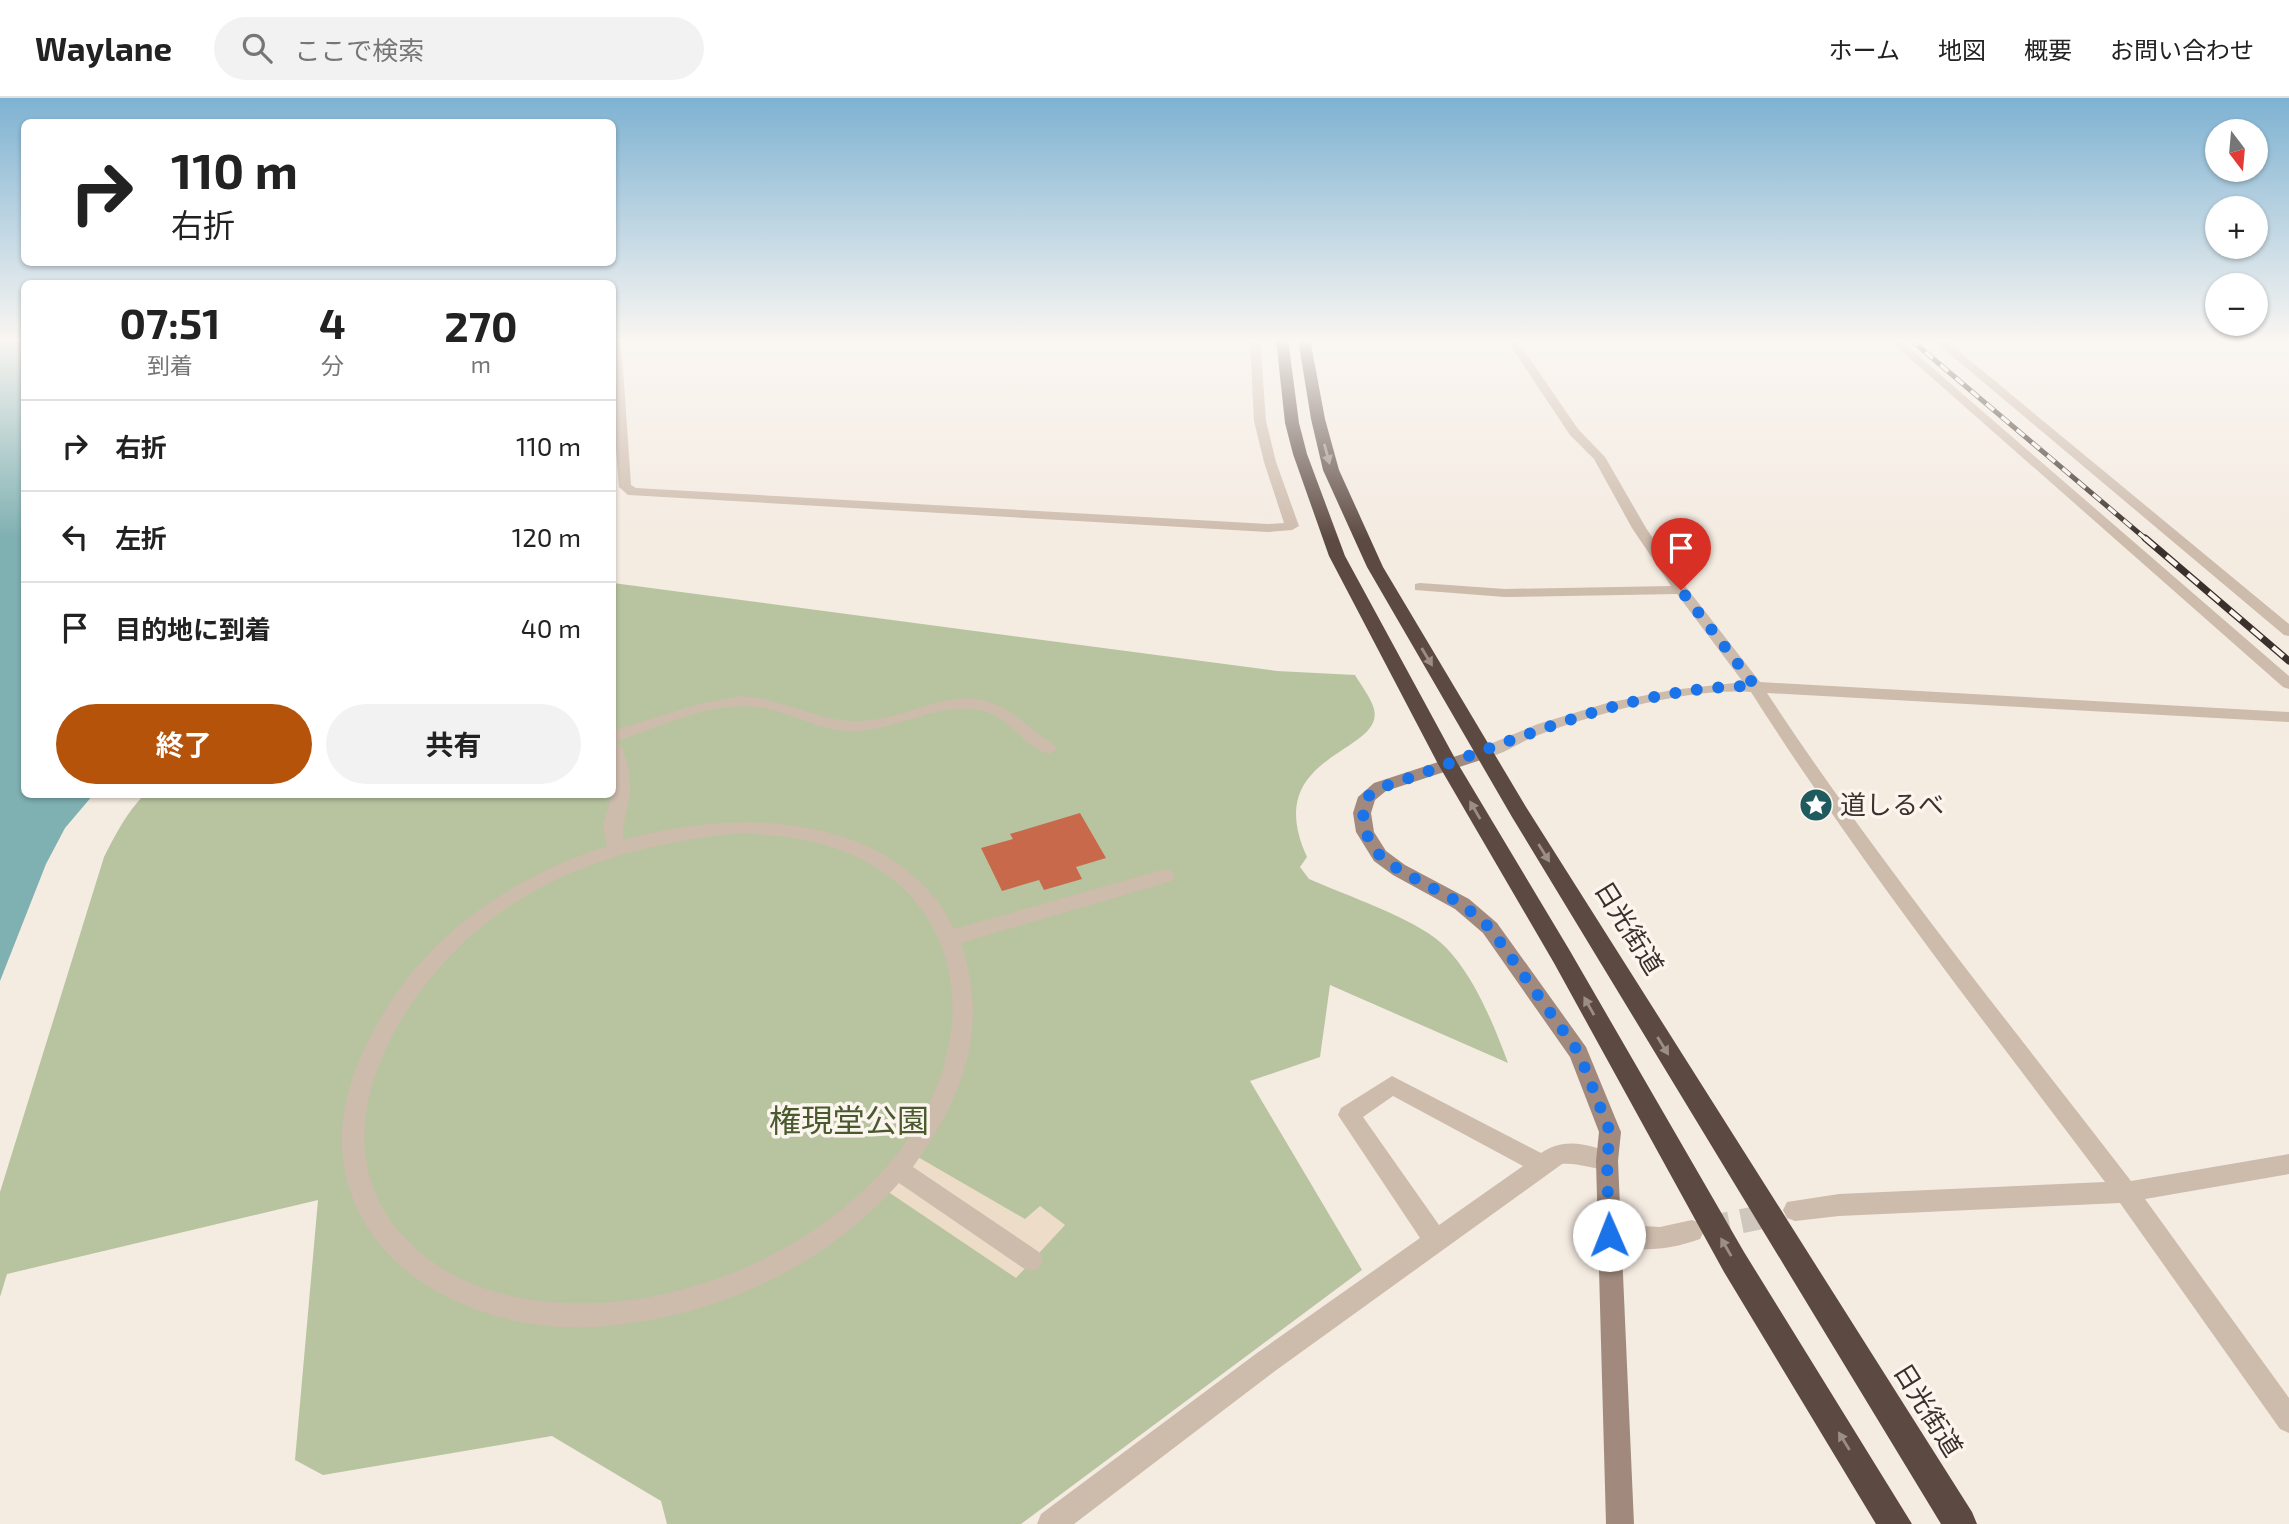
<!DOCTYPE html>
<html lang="ja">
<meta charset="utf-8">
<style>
body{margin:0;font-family:"Exo 2","Noto Sans JP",sans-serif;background:#f2f2f2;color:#222;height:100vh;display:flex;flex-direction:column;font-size:26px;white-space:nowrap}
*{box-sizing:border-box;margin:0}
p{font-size:23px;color:#767676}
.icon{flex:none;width:38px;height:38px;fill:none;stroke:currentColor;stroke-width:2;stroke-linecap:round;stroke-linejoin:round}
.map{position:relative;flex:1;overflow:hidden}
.panel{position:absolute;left:21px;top:182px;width:595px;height:518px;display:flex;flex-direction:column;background:#fff;border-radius:10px;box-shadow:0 2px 5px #0004}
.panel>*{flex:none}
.top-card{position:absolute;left:21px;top:21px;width:595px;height:147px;border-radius:10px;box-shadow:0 2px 5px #0004;background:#fff;color:#222;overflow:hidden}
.needle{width:46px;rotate:164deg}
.controls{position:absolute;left:2205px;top:21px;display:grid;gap:14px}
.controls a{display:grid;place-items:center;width:63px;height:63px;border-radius:50%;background:#fff;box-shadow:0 2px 5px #0004;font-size:35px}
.pin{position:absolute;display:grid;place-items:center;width:60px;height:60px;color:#fff;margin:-72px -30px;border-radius:50% 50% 50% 0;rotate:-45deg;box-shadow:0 0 7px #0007}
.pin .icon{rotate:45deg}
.me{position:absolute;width:77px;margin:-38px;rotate:359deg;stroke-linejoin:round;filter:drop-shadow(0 0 5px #0008)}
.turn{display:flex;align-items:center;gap:24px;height:147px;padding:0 35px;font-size:32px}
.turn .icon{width:91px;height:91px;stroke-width:2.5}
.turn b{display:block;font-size:49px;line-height:60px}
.eta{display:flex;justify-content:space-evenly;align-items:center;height:119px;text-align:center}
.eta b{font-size:42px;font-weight:700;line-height:49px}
.cta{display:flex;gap:14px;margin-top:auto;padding:14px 35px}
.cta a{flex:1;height:80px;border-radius:42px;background:#b45309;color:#fff;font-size:28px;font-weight:700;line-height:80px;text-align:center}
.cta a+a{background:#f2f2f2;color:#222}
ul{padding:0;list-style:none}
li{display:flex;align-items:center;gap:21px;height:91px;padding:0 35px;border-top:2px solid #e0e0e0}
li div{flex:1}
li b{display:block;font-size:26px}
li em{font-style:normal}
header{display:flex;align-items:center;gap:42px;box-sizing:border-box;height:98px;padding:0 35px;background:#fff;border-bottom:2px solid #e0e0e0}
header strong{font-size:33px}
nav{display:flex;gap:38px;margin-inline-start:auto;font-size:24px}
.search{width:490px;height:63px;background:#f2f2f2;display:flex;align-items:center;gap:18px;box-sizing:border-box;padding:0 24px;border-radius:38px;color:#767676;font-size:26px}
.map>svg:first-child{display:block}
.green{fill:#b8c4a0}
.plaza{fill:#ecdcc8}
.water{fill:#7fb0b2}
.building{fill:#c8694b}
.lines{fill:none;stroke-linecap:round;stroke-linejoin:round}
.street-tunnel{stroke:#cfc6bd;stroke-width:24;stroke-dasharray:24 12;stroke-linecap:butt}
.street{fill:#cdbbac;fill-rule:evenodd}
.secondary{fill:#a18a7d;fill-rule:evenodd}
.highway{fill:#5c4a42;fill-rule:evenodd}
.rail-far1-casing{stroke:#3b302b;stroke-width:5}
.rail-casing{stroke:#3b302b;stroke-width:7}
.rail-far1{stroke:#fbf5ee;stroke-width:3.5;stroke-dasharray:10;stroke-linecap:butt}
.rail{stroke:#fbf5ee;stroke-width:4.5;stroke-dasharray:14;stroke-linecap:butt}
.oneway{fill:#9c8e87}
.route{stroke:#1a73e8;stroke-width:12;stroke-dasharray:0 21.6}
.labels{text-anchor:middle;stroke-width:7;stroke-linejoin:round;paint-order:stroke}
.poi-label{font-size:26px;fill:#3b302b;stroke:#fbf5ee;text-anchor:start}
.street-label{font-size:26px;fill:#3b302b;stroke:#fbf5ee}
.near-park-label{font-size:32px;fill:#4a5a2e;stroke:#fbf5ee}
</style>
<header>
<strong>Waylane</strong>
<div class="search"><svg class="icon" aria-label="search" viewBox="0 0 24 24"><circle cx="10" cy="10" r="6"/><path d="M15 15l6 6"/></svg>ここで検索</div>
<nav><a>ホーム</a><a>地図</a><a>概要</a><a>お問い合わせ</a></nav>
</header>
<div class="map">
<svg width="2289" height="1426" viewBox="0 0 2289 1426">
<rect width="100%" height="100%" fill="#f4ebe1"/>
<path class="green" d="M613 485 1277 573 1355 577C1361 587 1371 600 1374 611 1385 656 1259 655 1307 759L1300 769 1309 781C1345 797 1413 820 1440 844 1472 872 1494 927 1508 965L1330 887 1320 959 1250 983 1362 1172 1021 1426H667L661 1403 552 1338 323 1377 295 1362 318 1102 7 1176 0 1199V1094L104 759C115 737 127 714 145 696H612Z"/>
<path class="plaza" d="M911 1055 1025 1121 1040 1108 1065 1127 1016 1180 881 1089Z"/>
<path class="water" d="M0 241H24V696L93 697 65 730 46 766 0 883Z"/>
<path class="building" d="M1080 715 1106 760 1076 769 1082 781 1044 792 1039 782 1002 793 981 750 1013 741 1010 736Z"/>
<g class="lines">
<path class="street-tunnel" d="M1706 1130 1778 1116"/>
<g class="street">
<path d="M612 241H621L631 387 636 390 1268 426 1284 425 1264 364 1254 323 1250 241H1260L1266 323 1276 364 1299 428 1292 432 1268 434 628 397 619 389 612 297Z"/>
<path d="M1506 241H1516L1578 331 1605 359 1646 430 1686 489 1760 584 2289 614V624L1767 595C1878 764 2007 922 2131 1083L2289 1056V1076L2145 1101 2289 1300V1335L2280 1331 2120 1105 1839 1118 1795 1123 1787 1120 1783 1112 1787 1104 1839 1096 2105 1084C1984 923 1859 764 1751 594 1686 590 1594 616 1533 639 1518 645 1494 663 1478 659L1476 655 1478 651 1538 626 1607 605 1672 592 1743 584 1677 496 1505 499 1415 492V486L1420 485 1505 491 1671 488 1632 430 1594 361 1570 337Z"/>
<path d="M1888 241H1899L2289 578V591L2283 589Z"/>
<path d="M1932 241H1944L2289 526V538L2284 537Z"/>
<path d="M741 598C780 600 813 621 851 623 924 625 961 565 1033 632 1041 639 1052 643 1058 651L1050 656C1022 649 1009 617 979 612 938 605 900 630 859 633 822 636 791 613 756 609 709 604 661 629 617 643 629 659 632 684 629 703 626 719 621 726 624 742 722 713 864 712 935 800 943 809 948 821 955 831L1165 771 1172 773 1174 778 1172 783 961 845C990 931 963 998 913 1069L1039 1154 1043 1162 1039 1170 1031 1173 1023 1170 899 1085C821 1172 708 1223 592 1229 476 1235 340 1169 342 1037 343 994 360 957 380 921 430 834 513 779 607 748L603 727 612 696V633L699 606ZM741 735C774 737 808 740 840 752 958 796 980 919 921 1021 849 1144 681 1220 541 1203 499 1198 459 1185 426 1159 302 1064 388 903 485 826 559 767 649 744 741 735Z"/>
<path d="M1392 978 1541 1055C1565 1038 1590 1047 1615 1056L1618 1063 1615 1070C1601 1075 1580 1064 1562 1066L1275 1273 1074 1426H1037L1041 1416 1257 1255 1420 1140 1338 1017 1341 1010ZM1393 998 1523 1068 1439 1127 1363 1019Z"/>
<path d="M1692 1122 1700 1125 1704 1133 1700 1141C1671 1152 1630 1156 1601 1145L1597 1137 1601 1129 1609 1126 1660 1129Z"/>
</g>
<path class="secondary" d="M1484 649 1492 655 1490 659 1386 693 1375 702 1371 715 1374 734 1386 753 1405 767 1469 801 1497 825 1586 949 1621 1034 1618 1063 1634 1426H1606L1596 1063 1599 1034 1570 959 1483 835 1455 811 1393 777 1374 763 1356 734 1353 715 1358 699 1374 685Z"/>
<g class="highway">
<path d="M1276 241H1288L1299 325 1307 356 1345 458 1458 666 1570 853 1744 1154 1912 1426H1876L1724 1174 1554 865 1438 666 1329 458 1293 356 1285 325Z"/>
<path d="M1298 241H1310L1325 321 1339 372 1383 469 1526 709 1972 1414 1977 1426H1941L1512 719 1367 469 1323 372 1311 321Z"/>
</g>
<defs>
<path id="rail-far1" d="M1910 241 2147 442"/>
<path id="rail" d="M2145 440 2289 563"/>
</defs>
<use href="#rail-far1" class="rail-far1-casing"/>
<use href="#rail" class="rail-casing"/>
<use href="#rail-far1" class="rail-far1"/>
<use href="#rail" class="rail"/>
</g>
<defs><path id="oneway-solid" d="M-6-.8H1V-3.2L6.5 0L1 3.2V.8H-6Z" transform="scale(1.75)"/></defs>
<g class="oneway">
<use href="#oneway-solid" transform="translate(1327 356) rotate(75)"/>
<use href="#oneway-solid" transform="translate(1427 559) rotate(59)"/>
<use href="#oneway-solid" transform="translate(1475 712) rotate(-120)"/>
<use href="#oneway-solid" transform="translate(1544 755) rotate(58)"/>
<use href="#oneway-solid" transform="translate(1589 908) rotate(-119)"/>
<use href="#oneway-solid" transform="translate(1663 948) rotate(58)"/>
<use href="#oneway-solid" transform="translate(1726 1149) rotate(-120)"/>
<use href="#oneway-solid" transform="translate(1844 1343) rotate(-122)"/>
</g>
<linearGradient id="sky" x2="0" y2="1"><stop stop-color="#7eb2d2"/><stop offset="0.55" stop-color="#faf6f2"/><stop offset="1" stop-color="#faf6f2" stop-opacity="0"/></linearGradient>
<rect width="2289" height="441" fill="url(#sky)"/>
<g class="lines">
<path class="route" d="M1609 1137 1607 1063 1610 1034 1579 955 1490 830 1462 806 1399 772 1380 758 1365 734 1363 715 1367 699 1380 690C1503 649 1623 588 1755 588L1681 492"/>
</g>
<defs>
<symbol id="sight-disc" viewBox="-11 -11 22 22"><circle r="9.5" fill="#1f5a5e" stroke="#fbf5ee"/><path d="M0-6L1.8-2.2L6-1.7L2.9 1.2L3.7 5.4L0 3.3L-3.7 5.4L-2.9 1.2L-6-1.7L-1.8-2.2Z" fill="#fff"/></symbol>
</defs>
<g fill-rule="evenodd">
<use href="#sight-disc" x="1797" y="688" width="38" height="38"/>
</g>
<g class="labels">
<g class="poi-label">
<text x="1840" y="716">道しるべ</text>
</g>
<g class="street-label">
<text transform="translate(1629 830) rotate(58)" y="9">日光街道</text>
<text transform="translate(1928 1312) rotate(58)" y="9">日光街道</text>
</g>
<g class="near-park-label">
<text x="849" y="1034">権現堂公園</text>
</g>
</g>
</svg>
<div class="controls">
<a><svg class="needle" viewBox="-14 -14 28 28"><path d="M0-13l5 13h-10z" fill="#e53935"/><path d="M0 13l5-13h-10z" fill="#767676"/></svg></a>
<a>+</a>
<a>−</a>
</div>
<div class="pin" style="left:1681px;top:492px;background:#d93025"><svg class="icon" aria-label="arrive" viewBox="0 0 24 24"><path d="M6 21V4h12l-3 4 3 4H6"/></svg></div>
<svg class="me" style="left:1609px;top:1137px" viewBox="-20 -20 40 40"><circle r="19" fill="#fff"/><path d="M0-13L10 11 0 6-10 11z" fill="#1a73e8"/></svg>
<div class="top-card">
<div class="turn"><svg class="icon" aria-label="right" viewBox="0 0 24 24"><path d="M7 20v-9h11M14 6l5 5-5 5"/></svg><div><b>110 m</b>右折</div></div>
</div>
<section class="panel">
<div class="eta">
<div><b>07:51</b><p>到着</p></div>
<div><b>4</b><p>分</p></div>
<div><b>270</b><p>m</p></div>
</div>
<ul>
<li><svg class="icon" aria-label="right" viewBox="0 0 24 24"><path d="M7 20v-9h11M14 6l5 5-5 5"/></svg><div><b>右折</b></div><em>110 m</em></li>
<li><svg class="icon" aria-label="left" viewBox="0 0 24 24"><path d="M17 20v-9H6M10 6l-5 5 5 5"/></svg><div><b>左折</b></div><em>120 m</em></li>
<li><svg class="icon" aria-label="arrive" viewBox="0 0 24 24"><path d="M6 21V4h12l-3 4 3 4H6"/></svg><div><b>目的地に到着</b></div><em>40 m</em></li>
</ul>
<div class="cta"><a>終了</a><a>共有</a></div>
</section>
</div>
